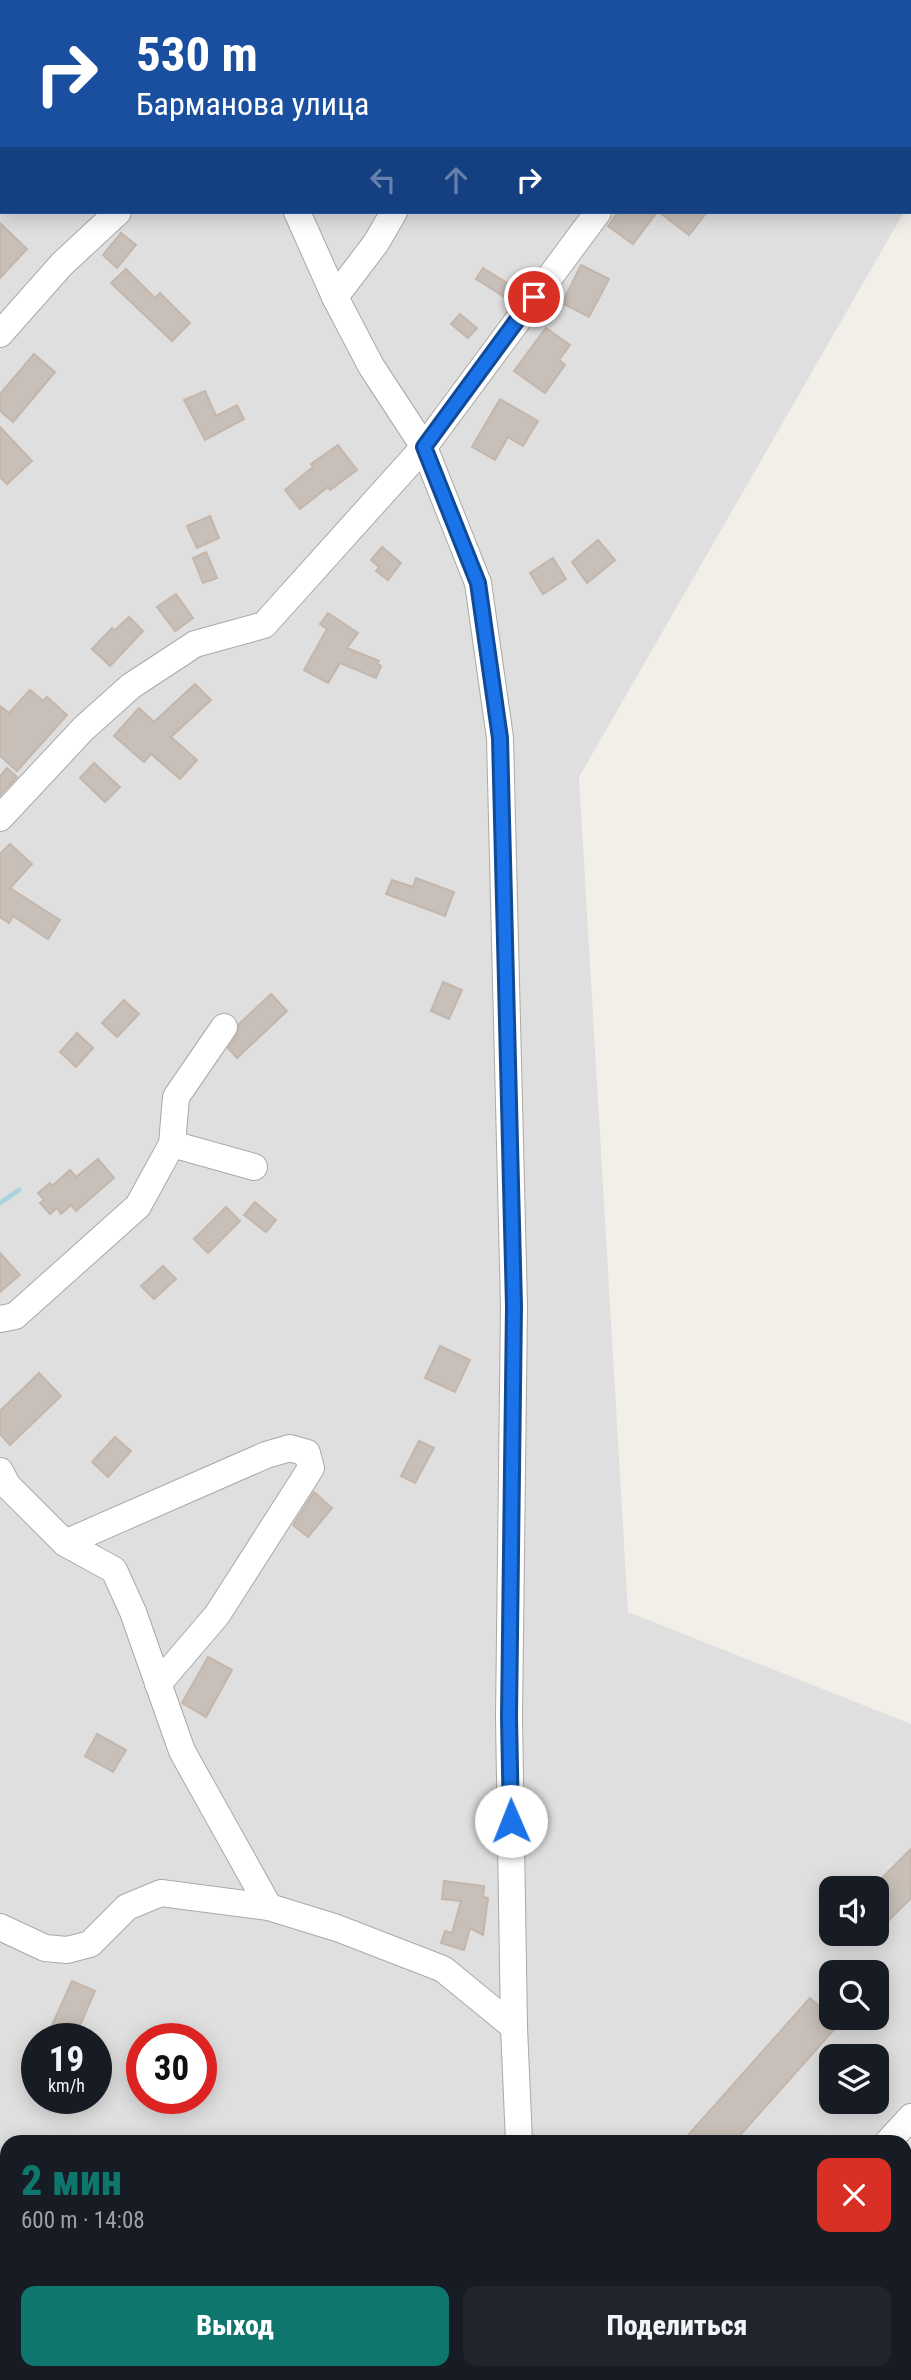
<!DOCTYPE html>
<html lang="ru">
<meta charset="utf-8">
<style>
body{margin:0;font-family:"Roboto Condensed",sans-serif;background:#20242c;color:#f1f3f6;height:100vh;display:flex;flex-direction:column;font-size:26px;white-space:nowrap}
*{box-sizing:border-box;margin:0}
p{font-size:23px;color:#9ea1a6}
.icon{flex:none;width:38px;height:38px;fill:none;stroke:currentColor;stroke-width:2;stroke-linecap:round;stroke-linejoin:round}
.map{position:relative;flex:1;overflow:hidden}
.panel{position:absolute;left:0px;top:2135px;width:912px;height:245px;display:flex;flex-direction:column;background:#171b24;border-radius:21px 21px 0 0;box-shadow:0 4px 18px #0003}
.panel>*{flex:none}
.banner{position:absolute;left:0px;top:0px;width:912px;height:214px;box-shadow:0 4px 18px #0003;background:#1a4fa0;color:#fff;overflow:hidden}
.tools{position:absolute;left:819px;top:1876px;display:grid;gap:14px}
.tools a{display:grid;place-items:center;width:70px;height:70px;border-radius:14px;background:#171b24;box-shadow:0 4px 18px #0003;font-size:35px}
.speed{position:absolute;left:21px;top:2023px;display:flex;gap:14px;font-size:35px;font-weight:700;text-align:center}
.speed>*{display:grid;place-content:center;width:91px;height:91px;border-radius:50%;background:#171b24;box-shadow:0 4px 18px #0003;line-height:1}
.speed small{font-size:18px;font-weight:400}
.speed .limit{border:10px solid #d22;background:#fff;color:#111}
.pin{position:absolute;display:grid;place-items:center;width:60px;height:60px;color:#fff;margin:-30px;border:4px solid #fff;border-radius:50%;box-shadow:0 2px 7px #0007}
.me{position:absolute;width:77px;margin:-38px;rotate:359deg;stroke-linejoin:round;filter:drop-shadow(0 0 5px #0008)}
.turn{display:flex;align-items:center;gap:24px;height:147px;padding:0 21px;font-size:32px}
.turn .icon{width:91px;height:91px;stroke-width:2.5}
.turn b{display:block;font-size:49px;line-height:60px}
.lanes{display:flex;align-items:center;height:66px;padding:0 21px;background:#0003;justify-content:center;gap:35px;direction:ltr}
.lanes .off{opacity:.35}
.round{display:grid;place-items:center;flex:none;width:74px;height:74px;border-radius:14px;background:#20242c}
.head{display:flex;align-items:center;justify-content:space-between;height:119px;padding:0 21px}
h1{font-size:42px;font-weight:800;line-height:52px;color:#0f766e}
.button{display:flex;gap:14px;margin-top:auto;padding:14px 21px}
.button a{flex:1;height:80px;border-radius:14px;background:#0f766e;color:#fff;font-size:28px;font-weight:800;line-height:80px;text-align:center}
.button a+a{background:#20242c;color:#f1f3f6}
.map>svg:first-child{display:block}
.residential{fill:#e0dfdf;fill-rule:evenodd}
.lines{fill:none;stroke-linecap:round;stroke-linejoin:round}
.stream{stroke:#aad3df;stroke-width:5}
.building{fill:#c7bfb8;stroke:#c4b6ab;stroke-width:2}
.minor-casing{stroke:#a9a9a9;stroke-width:28}
.path{stroke:#fa8072;stroke-width:3.5;stroke-dasharray:3.5 3.5;stroke-linecap:butt}
.minor{stroke:#fff;stroke-width:26}
.route-casing{stroke:#114b97;stroke-width:18}
.route{stroke:#1a73e8;stroke-width:12}
</style>
<div class="map">
<svg width="911" height="2380" viewBox="0 0 911 2380">
<rect width="100%" height="100%" fill="#f2efe9"/>
<path class="residential" d="M0 0H911L910 202V2H2V212H904L579 777 628 1612 911 1724V2110L877 2142H7V2373H632L624 2380H0ZM831 1888H877V1934H831ZM831 1972H877V2018H831ZM37 2039H96V2098H37ZM142 2039H201V2098H142ZM831 2056H877V2102H831Z"/>
<g class="lines">
<path class="stream" d="M0 1203 19 1190"/>
</g>
<g class="building">
<path d="M618 212H657L633 244 608 226Z"/>
<path d="M659 212H707L689 235Z"/>
<path d="M0 223 27 249 0 278Z"/>
<path d="M121 233 136 245 117 268 103 255Z"/>
<path d="M581 265 609 279 589 317 562 303Z"/>
<path d="M483 268 510 285 503 296 476 279Z"/>
<path d="M126 269 155 298 160 293 190 323 172 341 111 283Z"/>
<path d="M460 314 477 328 468 338 451 324Z"/>
<path d="M546 328 570 345 559 360 565 365 545 393 514 371Z"/>
<path d="M34 354 55 372 13 422 0 411V394Z"/>
<path d="M205 391 216 416 237 405 244 419 205 440 184 400Z"/>
<path d="M500 399 538 421 523 446 508 437 495 460 472 447Z"/>
<path d="M0 427 32 461 7 484 0 477Z"/>
<path d="M338 445 357 470 330 490 328 487 300 509 285 490 313 467 311 464Z"/>
<path d="M210 516 219 538 197 548 187 526Z"/>
<path d="M598 540 615 560 587 583 572 562Z"/>
<path d="M382 547 401 563 388 580 376 571 379 567 371 560Z"/>
<path d="M206 552 217 578 203 583 193 558Z"/>
<path d="M553 558 566 579 543 594 530 573Z"/>
<path d="M176 594 193 618 175 631 157 607Z"/>
<path d="M328 613 358 633 347 648 379 661 377 664 381 666 376 678 340 663 328 683 304 670 327 629 320 624Z"/>
<path d="M129 617 143 631 110 666 92 649 112 628 114 631Z"/>
<path d="M195 684 211 700 171 737 197 760 180 779 151 754 144 762 114 736 139 708 154 722Z"/>
<path d="M30 690 43 701 47 697 67 715 17 771 0 756V706L9 713Z"/>
<path d="M94 763 120 787 105 802 80 778Z"/>
<path d="M7 768 17 777 0 795V776Z"/>
<path d="M10 844 32 864 10 888 60 920 48 939 13 916 9 923 0 917V854Z"/>
<path d="M416 878 454 892 445 916 386 894 392 880 413 887Z"/>
<path d="M443 982 462 990 449 1019 431 1011Z"/>
<path d="M271 994 287 1011 237 1058 228 1048 237 1035 239 1024Z"/>
<path d="M124 1000 139 1014 117 1037 102 1023Z"/>
<path d="M77 1033 93 1048 76 1067 60 1052Z"/>
<path d="M98 1159 114 1178 76 1211 71 1205 61 1214 57 1208 50 1214 40 1203 44 1200 38 1193 50 1183 52 1186 70 1170 76 1177Z"/>
<path d="M255 1202 276 1220 266 1232 244 1215Z"/>
<path d="M226 1207 240 1221 208 1253 194 1239Z"/>
<path d="M0 1253 20 1275 0 1292Z"/>
<path d="M163 1266 176 1279 154 1299 141 1286Z"/>
<path d="M440 1346 470 1360 455 1392 425 1378Z"/>
<path d="M39 1373 61 1396 10 1445 0 1434V1411Z"/>
<path d="M115 1437 131 1451 108 1477 92 1462Z"/>
<path d="M419 1441 434 1448 415 1483 401 1476Z"/>
<path d="M314 1492 332 1508 308 1537 293 1525Z"/>
<path d="M208 1657 232 1670 206 1717 182 1703Z"/>
<path d="M97 1734 126 1750 113 1772 85 1756Z"/>
<path d="M911 1849V1898L877 1932V1883Z"/>
<path d="M444 1881 484 1886 483 1897 488 1898 483 1935 470 1928 464 1950 441 1943 445 1931 452 1933 461 1901 442 1899Z"/>
<path d="M72 1981 95 1991 74 2039H66L49 2032Z"/>
<path d="M810 1998 839 2024 734 2142H682Z"/>
</g>
<g class="lines">
<defs>
<g id="minor">
<path d="M102 0V2"/>
<path d="M193 0V2"/>
<path d="M514 2 515 0"/>
<path d="M768 2 770 0"/>
<path d="M297 212 335 297 371 366 424 447 478 583 500 738 514 1306 509 1717 514 2027 519 2142"/>
<path d="M335 297 376 243 394 212"/>
<path d="M0 334 62 264 118 212"/>
<path d="M0 818 83 729 131 686 195 644 264 625 424 447 598 212"/>
<path d="M172 1144 254 1167"/>
<path d="M0 1319 15 1316 138 1206 172 1144 176 1097 224 1027"/>
<path d="M0 1471 8 1486 65 1543 114 1570 133 1612 182 1751 269 1907"/>
<path d="M65 1543 266 1455 290 1448 307 1453 311 1468 217 1615 158 1684"/>
<path d="M0 1927 45 1948 67 1950 90 1944 127 1907 161 1893 269 1907 337 1928 443 1969 514 2027"/>
<path d="M888 2142 911 2117"/>
<path d="M547 2373 550 2380"/>
<path d="M634 2380 638 2373"/>
</g>
</defs>
<use href="#minor" class="minor-casing"/>
<g class="path">
<path d="M0 2255H7"/>
<path d="M225 2373 230 2380"/>
</g>
<use href="#minor" class="minor"/>
</g>
<g class="lines">
<defs>
<path id="route" d="M511 1821 509 1717 514 1306 500 738 478 583 424 447 534 297"/>
</defs>
<use href="#route" class="route-casing"/>
<use href="#route" class="route"/>
</g>
</svg>
<div class="tools">
<a><svg class="icon" aria-label="sound" viewBox="0 0 24 24"><path d="M4 9h4l5-4v14l-5-4H4zM17 9q2 3 0 6"/></svg></a>
<a><svg class="icon" aria-label="search" viewBox="0 0 24 24"><circle cx="10" cy="10" r="6"/><path d="M15 15l6 6"/></svg></a>
<a><svg class="icon" aria-label="layers" viewBox="0 0 24 24"><path d="M12 4l9 5-9 5-9-5zM3 14l9 5 9-5"/></svg></a>
</div>
<div class="speed"><div>19<small>km/h</small></div><div class="limit">30</div></div>
<div class="pin" style="left:534px;top:297px;background:#d93025"><svg class="icon" aria-label="arrive" viewBox="0 0 24 24"><path d="M6 21V4h12l-3 4 3 4H6"/></svg></div>
<svg class="me" style="left:511px;top:1821px" viewBox="-20 -20 40 40"><circle r="19" fill="#fff"/><path d="M0-13L10 11 0 6-10 11z" fill="#1a73e8"/></svg>
<div class="banner">
<div class="turn"><svg class="icon" aria-label="right" viewBox="0 0 24 24"><path d="M7 20v-9h11M14 6l5 5-5 5"/></svg><div><b>530 m</b>Барманова улица</div></div>
<div class="lanes"><svg class="icon off" aria-label="left" viewBox="0 0 24 24"><path d="M17 20v-9H6M10 6l-5 5 5 5"/></svg><svg class="icon off" aria-label="ahead" viewBox="0 0 24 24"><path d="M12 20V5M6 11l6-6 6 6"/></svg><svg class="icon" aria-label="right" viewBox="0 0 24 24"><path d="M7 20v-9h11M14 6l5 5-5 5"/></svg></div>
</div>
<section class="panel">
<div class="head"><div><h1>2 мин</h1><p>600 m · 14:08</p></div><a class="round" style="background:#d93025;color:#fff"><svg class="icon" aria-label="close" viewBox="0 0 24 24"><path d="M6 6l12 12M18 6L6 18"/></svg></a></div>
<div class="button"><a>Выход</a><a>Поделиться</a></div>
</section>
</div>
